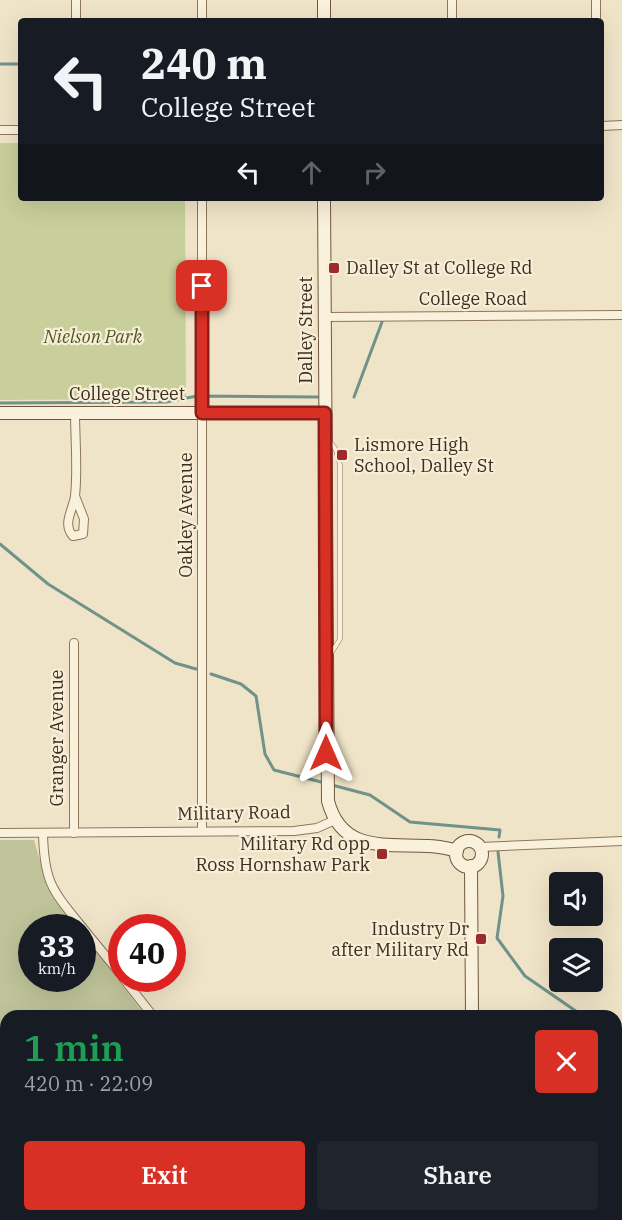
<!DOCTYPE html>
<meta charset="utf-8">
<style>
body{margin:0;font-family:"IBM Plex Serif",serif;background:#20242c;color:#f1f3f6;height:100vh;display:flex;flex-direction:column;font-size:22px;white-space:nowrap}
*{box-sizing:border-box;margin:0}
p{font-size:20px;color:#9ea1a6}
.icon{flex:none;width:33px;height:33px;fill:none;stroke:currentColor;stroke-width:2;stroke-linecap:round;stroke-linejoin:round}
.map{position:relative;flex:1;overflow:hidden}
.panel{position:absolute;left:0px;top:1010px;width:622px;height:212px;display:flex;flex-direction:column;background:#171b24;border-radius:18px 18px 0 0;box-shadow:0 6px 24px #0002}
.panel>*{flex:none}
.hud{position:absolute;left:18px;top:18px;width:586px;height:183px;border-radius:6px;box-shadow:0 6px 24px #0002;background:#171b24;color:#f1f3f6;overflow:hidden}
.fabs{position:absolute;left:549px;top:872px;display:grid;gap:12px}
.fabs a{display:grid;place-items:center;width:54px;height:54px;border-radius:6px;background:#171b24;box-shadow:0 6px 24px #0002;font-size:30px}
.speed{position:absolute;left:18px;top:914px;display:flex;gap:12px;font-size:30px;font-weight:700;text-align:center}
.speed>*{display:grid;place-content:center;width:78px;height:78px;border-radius:50%;background:#171b24;box-shadow:0 6px 24px #0002;line-height:1}
.speed small{font-size:15px;font-weight:400}
.speed .limit{border:9px solid #d22;background:#fff;color:#111}
.pin{position:absolute;display:grid;place-items:center;width:51px;height:51px;color:#fff;margin:-26px;border-radius:12px;box-shadow:0 3px 9px #0006}
.me{position:absolute;width:66px;margin:-33px;rotate:0deg;stroke-linejoin:round;filter:drop-shadow(0 0 4px #0008)}
.turn{display:flex;align-items:center;gap:21px;height:126px;padding:0 24px;font-size:27px}
.turn .icon{width:78px;height:78px;stroke-width:2.5}
.turn b{display:block;font-size:42px;line-height:51px}
.lanes{display:flex;align-items:center;height:57px;padding:0 24px;background:#0003;justify-content:center;gap:30px;direction:ltr}
.lanes .off{opacity:.35}
.round{display:grid;place-items:center;flex:none;width:63px;height:63px;border-radius:6px;background:#20242c}
.summary{display:flex;align-items:center;justify-content:space-between;height:102px;padding:0 24px}
h1{font-size:36px;font-weight:600;line-height:45px;color:#1e9e55}
.button{display:flex;gap:12px;margin-top:auto;padding:12px 24px}
.button a{flex:1;height:69px;border-radius:6px;background:#d93025;color:#fff;font-size:24px;font-weight:600;line-height:69px;text-align:center}
.button a+a{background:#20242c;color:#f1f3f6}
.map>svg:first-child{display:block}
.green{fill:#c9cf9b}
.cemetery{fill:#bfc49a}
.lines{fill:none;stroke-linecap:round;stroke-linejoin:round}
.stream{stroke:#6f938a;stroke-width:3}
.lane-casing{stroke:#8d765c;stroke-width:5}
.street-casing{stroke:#8d765c;stroke-width:10}
.secondary-casing{stroke:#6f573f;stroke-width:14}
.lane{stroke:#faf1dc;stroke-width:4}
.street{stroke:#faf1dc;stroke-width:8}
.secondary{stroke:#faf1dc;stroke-width:12}
.route-casing{stroke:#8d1f18;stroke-width:15}
.route{stroke:#d93025;stroke-width:10}
.poi-dot{fill:#9e2a2b;stroke:#f7eed8;stroke-width:2}
.labels{text-anchor:middle;stroke-width:4.5;stroke-linejoin:round;paint-order:stroke}
.poi-label{font-size:18px;fill:#3d2e20;stroke:#f7eed8;text-anchor:start}
.street-label{font-size:18px;fill:#3d2e20;stroke:#f7eed8}
.park-label{font-size:18px;font-style:italic;fill:#4d5a26;stroke:#f7eed8}
</style>
<div class="map">
<svg width="622" height="1220" viewBox="0 0 622 1220">
<rect width="100%" height="100%" fill="#f0e4c8"/>
<g class="green">
<path d="M0 143H21V198H185L186 399 0 400Z"/>
<path d="M35 1215H164V1220H36Z"/>
</g>
<path class="cemetery" d="M0 840H34L48 888 77 927H32V978H82L83 934 145 1015 6 1016V1215H35V1220H0Z"/>
<g class="lines">
<g class="stream">
<path d="M0 64H21"/>
<path d="M354 397 382 322"/>
<path d="M0 403 166 402 197 396 318 397"/>
<path d="M0 544 48 584 175 663 196 669"/>
<path d="M211 674 241 684 256 696 265 754 274 770 325 783"/>
<path d="M332 785 370 795 410 822 500 830 499 837"/>
<path d="M498 852 503 896 497 938 525 976 583 1016"/>
<path d="M616 1070 622 1074"/>
</g>
<defs>
<path id="lane" d="M329 440 336 450 340 465V639L330 655"/>
<g id="street">
<path d="M76 0V21"/>
<path d="M202 0V21"/>
<path d="M452 21V0"/>
<path d="M596 21V0"/>
<path d="M602 126 622 125"/>
<path d="M0 130H21"/>
<path d="M325 317 622 315"/>
<path d="M75 411C75 439 78 469 75 496 73 510 62 524 73 536L83 534 84 519 75 496"/>
<path d="M202 831V198"/>
<path d="M0 833 294 831 317 828 335 820"/>
<path d="M43 833C44 882 52 890 82 927"/>
<path d="M74 833V643"/>
<path d="M480 847 622 841"/>
<path d="M82 927 122 976"/>
<path d="M123 978 153 1016"/>
<path d="M304 1215 307 1220"/>
</g>
<g id="secondary">
<path d="M324 21V0"/>
<path d="M324 198 328 801C345 866 410 835 457 851"/>
<path d="M0 413H325"/>
<circle cx="469" cy="854" r="13"/>
<path d="M471 866 472 1016"/>
<path d="M475 1215V1220"/>
</g>
</defs>
<use href="#lane" class="lane-casing"/>
<use href="#street" class="street-casing"/>
<use href="#secondary" class="secondary-casing"/>
<use href="#lane" class="lane"/>
<use href="#street" class="street"/>
<use href="#secondary" class="secondary"/>
</g>
<g class="lines">
<defs>
<path id="route" d="M202 286V413H325L326 753"/>
</defs>
<use href="#route" class="route-casing"/>
<use href="#route" class="route"/>
</g>
<g class="poi-dot">
<rect x="328" y="262" width="12" height="12" rx="3"/>
<rect x="336" y="449" width="12" height="12" rx="3"/>
<rect x="376" y="848" width="12" height="12" rx="3"/>
<rect x="475" y="933" width="12" height="12" rx="3"/>
</g>
<g class="labels">
<g class="poi-label">
<text x="346" y="274">Dalley St at College Rd</text>
<text x="354" y="451">Lismore High<tspan x="354" dy="21">School, Dalley St</tspan></text>
<text x="370" y="850" text-anchor="end">Military Rd opp<tspan x="370" dy="21">Ross Hornshaw Park</tspan></text>
<text x="469" y="935" text-anchor="end">Industry Dr<tspan x="469" dy="21">after Military Rd</tspan></text>
</g>
<g class="street-label">
<text x="473" y="305">College Road</text>
<text transform="translate(306 330) rotate(-90)" y="6">Dalley Street</text>
<text x="127" y="400">College Street</text>
<text transform="translate(186 515) rotate(-90)" y="6">Oakley Avenue</text>
<text transform="translate(57 738) rotate(-90)" y="6">Granger Avenue</text>
<text transform="translate(234 813) rotate(-1)" y="6">Military Road</text>
</g>
<g class="park-label">
<text x="93" y="343">Nielson Park</text>
</g>
</g>
</svg>
<div class="fabs">
<a><svg class="icon" aria-label="sound" viewBox="0 0 24 24"><path d="M4 9h4l5-4v14l-5-4H4zM17 9q2 3 0 6"/></svg></a>
<a><svg class="icon" aria-label="layers" viewBox="0 0 24 24"><path d="M12 4l9 5-9 5-9-5zM3 14l9 5 9-5"/></svg></a>
</div>
<div class="speed"><div>33<small>km/h</small></div><div class="limit">40</div></div>
<div class="pin" style="left:202px;top:286px;background:#d93025"><svg class="icon" aria-label="arrive" viewBox="0 0 24 24"><path d="M6 21V4h12l-3 4 3 4H6"/></svg></div>
<svg class="me" style="left:326px;top:753px" viewBox="-20 -20 40 40"><path d="M0-17L14 15 0 8-14 15z" fill="#d93025" stroke="#fff" stroke-width="4"/></svg>
<div class="hud">
<div class="turn"><svg class="icon" aria-label="left" viewBox="0 0 24 24"><path d="M17 20v-9H6M10 6l-5 5 5 5"/></svg><div><b>240 m</b>College Street</div></div>
<div class="lanes"><svg class="icon" aria-label="left" viewBox="0 0 24 24"><path d="M17 20v-9H6M10 6l-5 5 5 5"/></svg><svg class="icon off" aria-label="ahead" viewBox="0 0 24 24"><path d="M12 20V5M6 11l6-6 6 6"/></svg><svg class="icon off" aria-label="right" viewBox="0 0 24 24"><path d="M7 20v-9h11M14 6l5 5-5 5"/></svg></div>
</div>
<section class="panel">
<div class="summary"><div><h1>1 min</h1><p>420 m · 22:09</p></div><a class="round" style="background:#d93025;color:#fff"><svg class="icon" aria-label="close" viewBox="0 0 24 24"><path d="M6 6l12 12M18 6L6 18"/></svg></a></div>
<div class="button"><a>Exit</a><a>Share</a></div>
</section>
</div>
